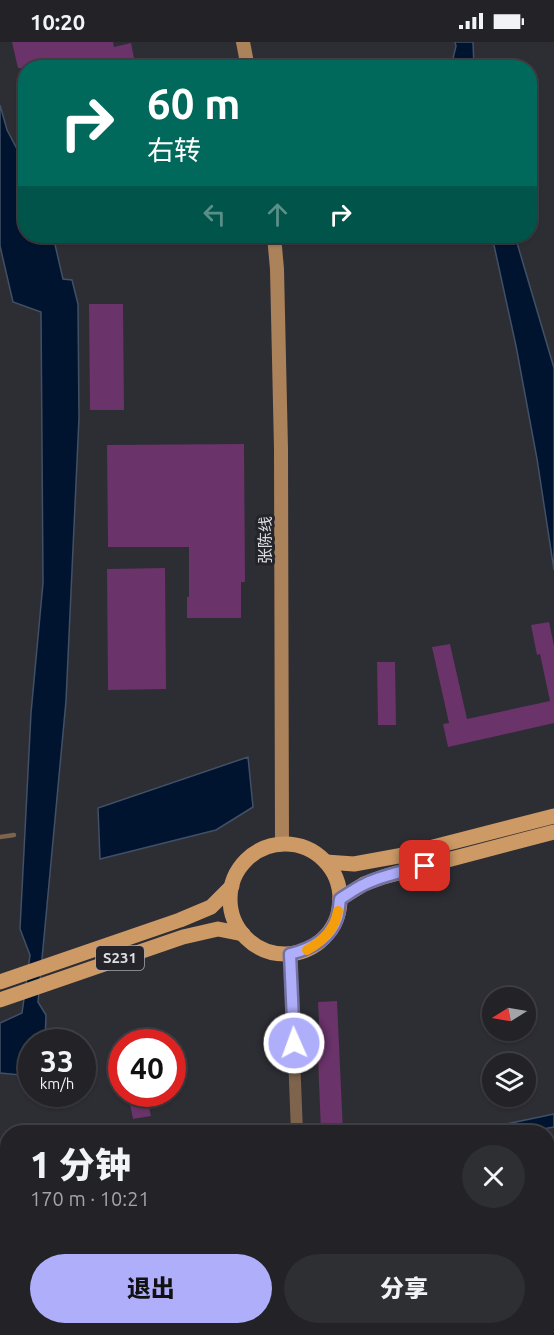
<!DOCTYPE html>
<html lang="zh">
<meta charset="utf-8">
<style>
body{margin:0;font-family:Ubuntu,"Noto Sans SC",sans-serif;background:#2e2f33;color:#f1f3f6;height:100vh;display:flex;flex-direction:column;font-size:22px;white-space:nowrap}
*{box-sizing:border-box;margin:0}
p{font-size:20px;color:#a2a4a7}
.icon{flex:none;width:33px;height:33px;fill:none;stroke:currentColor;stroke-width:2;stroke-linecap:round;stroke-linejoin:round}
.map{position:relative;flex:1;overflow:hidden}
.side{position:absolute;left:0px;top:1083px;width:555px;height:210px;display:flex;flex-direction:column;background:#222227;border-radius:24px 24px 0 0;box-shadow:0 2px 4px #0004,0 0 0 2px #3f3f44}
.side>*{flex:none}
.hud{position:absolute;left:18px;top:18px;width:519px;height:183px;border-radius:24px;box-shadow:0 2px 4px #0004,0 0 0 2px #3f3f44;background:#00695c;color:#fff;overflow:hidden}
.needle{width:39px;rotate:259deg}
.controls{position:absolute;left:482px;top:945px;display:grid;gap:12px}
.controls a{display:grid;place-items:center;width:54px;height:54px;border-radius:50%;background:#222227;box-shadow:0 2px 4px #0004,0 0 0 2px #3f3f44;font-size:30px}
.speed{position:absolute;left:18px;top:987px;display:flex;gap:12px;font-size:30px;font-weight:700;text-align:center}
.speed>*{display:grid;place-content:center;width:78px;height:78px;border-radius:50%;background:#222227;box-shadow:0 2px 4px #0004,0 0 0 2px #3f3f44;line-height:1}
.speed small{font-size:15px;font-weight:400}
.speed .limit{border:9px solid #d22;background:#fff;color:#111}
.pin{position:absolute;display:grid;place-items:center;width:51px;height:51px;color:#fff;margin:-26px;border-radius:12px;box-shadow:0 3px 9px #0006}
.me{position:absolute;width:66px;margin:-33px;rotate:358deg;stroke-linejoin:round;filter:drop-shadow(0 0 4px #0008)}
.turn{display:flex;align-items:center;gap:21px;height:126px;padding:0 30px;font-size:27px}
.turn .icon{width:78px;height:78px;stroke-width:2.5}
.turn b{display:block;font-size:42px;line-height:51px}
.lanes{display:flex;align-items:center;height:57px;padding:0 30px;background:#0003;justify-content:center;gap:30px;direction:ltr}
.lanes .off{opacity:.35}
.round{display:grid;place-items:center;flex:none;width:63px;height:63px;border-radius:32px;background:#2e2f33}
.headline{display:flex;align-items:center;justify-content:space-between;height:102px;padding:0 30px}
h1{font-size:36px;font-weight:800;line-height:45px}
.primary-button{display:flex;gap:12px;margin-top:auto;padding:12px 30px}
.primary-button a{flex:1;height:69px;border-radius:36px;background:#afaefa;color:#111;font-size:24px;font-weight:800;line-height:69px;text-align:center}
.primary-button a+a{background:#2e2f33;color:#f1f3f6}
.status{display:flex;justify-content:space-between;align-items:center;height:42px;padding:0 30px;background:#222227;direction:ltr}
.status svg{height:16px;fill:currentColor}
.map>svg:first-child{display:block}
.water{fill:#001430;stroke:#425065;stroke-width:1.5}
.building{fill:#6a336a}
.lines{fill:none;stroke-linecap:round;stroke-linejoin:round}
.service{stroke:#7e644c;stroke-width:4.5}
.minor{stroke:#7e644c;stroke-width:9}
.tertiary{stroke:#7e644c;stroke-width:12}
.secondary{stroke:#ab825a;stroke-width:14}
.primary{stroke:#cd9965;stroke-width:15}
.route-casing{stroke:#7271a2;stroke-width:15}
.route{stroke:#afaefa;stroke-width:10}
.slow{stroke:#f59e0b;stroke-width:10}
.labels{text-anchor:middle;stroke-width:6;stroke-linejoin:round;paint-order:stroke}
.shield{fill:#24242a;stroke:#a5a6aa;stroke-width:1.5}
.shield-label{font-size:15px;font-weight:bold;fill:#dcdde1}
.street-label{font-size:16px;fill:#dcdde1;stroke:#24242a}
</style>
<div class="status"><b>10:20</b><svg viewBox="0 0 49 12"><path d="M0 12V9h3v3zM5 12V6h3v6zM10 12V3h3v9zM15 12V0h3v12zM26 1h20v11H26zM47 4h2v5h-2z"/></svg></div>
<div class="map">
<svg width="554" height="1293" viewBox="0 0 554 1293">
<rect width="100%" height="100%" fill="#2d2d34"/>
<g class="water">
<path d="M455 0H473L474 25H451L456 4Z"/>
<path d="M0 63 7 88 25 122 26 194H53L63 237 72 238 78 262 79 376 66 659 38 960 46 973 45 1000H32L31 1034 0 1031V981L22 971 30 913 20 887 31 671 43 541 41 270 13 260 0 204Z"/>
<path d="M492 194H515L554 326V528L537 417 516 304Z"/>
<path d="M248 715 253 765 216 788 100 817 98 766Z"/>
<path d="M554 1072V1085L526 1090H468Z"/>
</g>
<g class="building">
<path d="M12 0H113L114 5 131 1 136 26H18Z"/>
<path d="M89 262H123L124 368H90Z"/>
<path d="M244 402 245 540H241V576H187V555H189V505H108L107 403Z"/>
<path d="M165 526 166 647 108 648 107 527Z"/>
<path d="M549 580 554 604V681L448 705 443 682 449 681 432 605 450 602 467 677 550 659 540 612 537 613 531 583Z"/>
<path d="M377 620H395L396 683H378Z"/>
<path d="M337 959 343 1090H321L318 1015 321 1014 318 960Z"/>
<path d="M128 1052H146L151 1074 133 1077Z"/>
</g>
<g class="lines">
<path class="service" d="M0 795 14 793"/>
<g class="minor">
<path d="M548 1157 554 1155"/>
<path d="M0 1210 8 1208"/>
<path d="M0 1270 8 1268"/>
</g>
<g class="tertiary">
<path d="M290 912 297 1090"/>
<path d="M300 1286V1293"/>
</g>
<g class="secondary">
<path d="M243 0 248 26"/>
<path d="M274 194 277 227 281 407 282 802"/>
</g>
<g class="primary">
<circle cx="285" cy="857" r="55"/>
<path d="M326 820 354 822 398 814 554 774"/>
<path d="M340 857 364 842 383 835 554 790"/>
<path d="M0 940 180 878 211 865 232 844"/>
<path d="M0 958 183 895 218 887 243 892"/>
</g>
</g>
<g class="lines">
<defs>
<path id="route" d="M294 1001 290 912C311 907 330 897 337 876 339 870 339 863 340 857 348 852 356 846 365 842 383 833 405 829 425 824"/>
</defs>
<use href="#route" class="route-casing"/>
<use href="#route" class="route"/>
<path class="slow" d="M307 908C323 899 335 887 338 869"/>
</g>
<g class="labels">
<rect class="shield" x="96" y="904" width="48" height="24" rx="4.5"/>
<g class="shield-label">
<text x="120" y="921">S231</text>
</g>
<g class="street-label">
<text transform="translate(265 498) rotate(-90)" y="6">张陈线</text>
</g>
</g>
</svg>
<div class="controls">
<a><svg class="needle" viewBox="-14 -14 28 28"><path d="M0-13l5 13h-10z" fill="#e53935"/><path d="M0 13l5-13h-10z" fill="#a2a4a7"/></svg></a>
<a><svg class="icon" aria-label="layers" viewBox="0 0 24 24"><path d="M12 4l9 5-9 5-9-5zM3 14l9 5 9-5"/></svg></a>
</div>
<div class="speed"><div>33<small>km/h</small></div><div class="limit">40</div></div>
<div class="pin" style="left:425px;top:824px;background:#d93025"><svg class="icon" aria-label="arrive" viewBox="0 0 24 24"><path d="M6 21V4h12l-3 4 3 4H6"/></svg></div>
<svg class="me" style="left:294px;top:1001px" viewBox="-20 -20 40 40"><circle r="17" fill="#afaefa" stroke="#fff" stroke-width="3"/><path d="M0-11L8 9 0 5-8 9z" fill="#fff"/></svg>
<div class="hud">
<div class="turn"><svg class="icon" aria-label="right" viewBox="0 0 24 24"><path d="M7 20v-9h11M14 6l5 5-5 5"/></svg><div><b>60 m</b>右转</div></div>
<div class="lanes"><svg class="icon off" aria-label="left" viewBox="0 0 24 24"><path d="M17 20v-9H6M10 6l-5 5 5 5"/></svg><svg class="icon off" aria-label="ahead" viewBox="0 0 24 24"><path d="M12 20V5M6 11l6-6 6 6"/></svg><svg class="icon" aria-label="right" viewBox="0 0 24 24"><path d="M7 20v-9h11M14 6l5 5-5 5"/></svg></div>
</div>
<section class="side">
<div class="headline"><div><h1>1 分钟</h1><p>170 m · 10:21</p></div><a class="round"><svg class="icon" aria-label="close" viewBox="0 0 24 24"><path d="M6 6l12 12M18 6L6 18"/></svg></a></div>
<div class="primary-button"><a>退出</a><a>分享</a></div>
</section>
</div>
